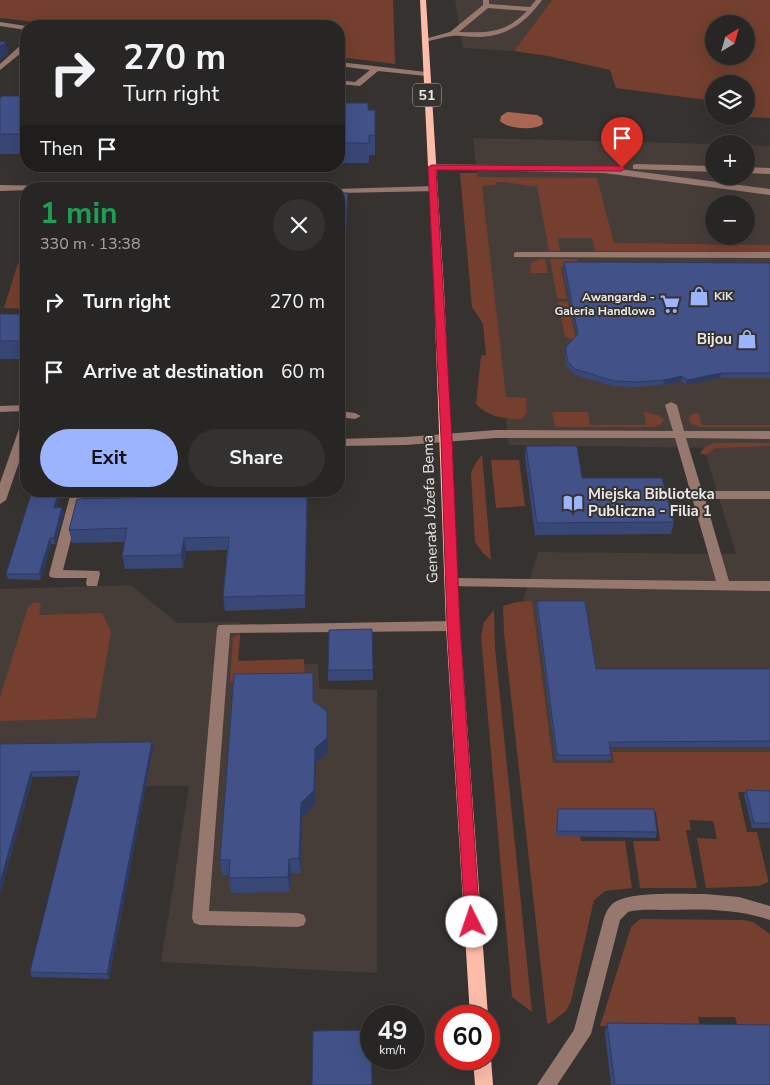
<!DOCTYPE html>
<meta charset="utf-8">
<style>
body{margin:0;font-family:"Nunito Sans",sans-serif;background:#343231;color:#f1f3f6;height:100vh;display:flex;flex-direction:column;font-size:19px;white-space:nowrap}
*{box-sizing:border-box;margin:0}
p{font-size:16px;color:#a5a5a6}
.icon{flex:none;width:28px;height:28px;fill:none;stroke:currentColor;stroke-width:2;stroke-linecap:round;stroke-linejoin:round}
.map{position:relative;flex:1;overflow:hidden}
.sheet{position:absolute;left:20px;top:182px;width:325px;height:315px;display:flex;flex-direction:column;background:#282624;border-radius:20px;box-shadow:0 5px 20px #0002,0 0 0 1px #444341}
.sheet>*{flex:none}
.guide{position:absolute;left:20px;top:20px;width:325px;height:152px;border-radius:20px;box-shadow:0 5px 20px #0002,0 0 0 1px #444341;background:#282624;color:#f1f3f6;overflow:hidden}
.needle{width:32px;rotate:37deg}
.tools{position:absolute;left:705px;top:15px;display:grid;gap:10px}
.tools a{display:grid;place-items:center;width:50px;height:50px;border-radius:50%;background:#282624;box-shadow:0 5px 20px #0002,0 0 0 1px #444341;font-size:25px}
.speed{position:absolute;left:360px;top:1005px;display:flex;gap:10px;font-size:25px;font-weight:700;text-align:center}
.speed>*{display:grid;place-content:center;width:65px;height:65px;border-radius:50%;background:#282624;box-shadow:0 5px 20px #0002,0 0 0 1px #444341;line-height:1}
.speed small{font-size:12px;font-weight:400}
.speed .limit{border:8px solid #d22;background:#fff;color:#111}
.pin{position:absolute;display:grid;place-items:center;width:42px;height:42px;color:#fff;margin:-51px -21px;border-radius:50% 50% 50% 0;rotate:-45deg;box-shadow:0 0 5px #0007}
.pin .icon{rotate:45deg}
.me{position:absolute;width:55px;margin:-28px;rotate:356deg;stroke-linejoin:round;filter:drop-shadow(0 0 4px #0008)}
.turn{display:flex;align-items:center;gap:18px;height:105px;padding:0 20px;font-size:22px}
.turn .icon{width:65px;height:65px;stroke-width:2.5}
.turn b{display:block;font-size:35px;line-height:42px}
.then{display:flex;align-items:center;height:48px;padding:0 20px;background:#0003;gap:10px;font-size:19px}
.round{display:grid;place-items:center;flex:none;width:52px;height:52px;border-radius:26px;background:#343231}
.headline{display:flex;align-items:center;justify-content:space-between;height:85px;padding:0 20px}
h1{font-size:30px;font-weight:700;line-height:38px;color:#1e9e55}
.action{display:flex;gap:10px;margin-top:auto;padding:10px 20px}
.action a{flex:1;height:58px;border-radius:30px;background:#9cb4fd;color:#111;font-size:20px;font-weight:700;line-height:58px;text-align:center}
.action a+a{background:#343231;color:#f1f3f6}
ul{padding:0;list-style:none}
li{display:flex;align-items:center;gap:15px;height:70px;padding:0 20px}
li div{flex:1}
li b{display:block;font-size:19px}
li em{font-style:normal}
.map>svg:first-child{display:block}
.built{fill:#463c38;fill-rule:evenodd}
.green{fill:#743f2f;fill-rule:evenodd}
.water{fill:#aa6652}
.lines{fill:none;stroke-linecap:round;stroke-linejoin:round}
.minor{fill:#97786f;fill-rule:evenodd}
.major{fill:#fcbca9;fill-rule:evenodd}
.wall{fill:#394776}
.shaded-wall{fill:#2e3960}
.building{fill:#425289;stroke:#2e3960}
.route{fill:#e11d48;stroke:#92132f}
.labels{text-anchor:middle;stroke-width:4;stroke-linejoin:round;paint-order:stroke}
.far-poi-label{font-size:12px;font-weight:bold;fill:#ebe8e7;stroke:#363230;text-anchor:start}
.shield{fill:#363230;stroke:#b5b1b0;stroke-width:1}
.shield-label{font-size:14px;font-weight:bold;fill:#ebe8e7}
.poi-label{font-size:15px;font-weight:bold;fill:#ebe8e7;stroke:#363230;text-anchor:end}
.street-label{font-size:15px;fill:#ebe8e7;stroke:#363230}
</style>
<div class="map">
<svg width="770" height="1085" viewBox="0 0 770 1085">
<rect width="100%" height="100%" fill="#363230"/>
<g class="built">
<path d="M455 0H552L514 51 463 48Z"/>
<path d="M473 138 714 144V176H746V145L770 146V774L539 775 523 601 538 552 736 554 706 455 715 448 509 445ZM714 204H746V236H714Z"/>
<path d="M131 585 177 623 241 622 238 666 318 664 319 689 377 690V973L161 962 189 786H146L153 747 0 750V589Z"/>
</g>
<g class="green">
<path d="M0 0H393L395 64 339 57V26H72L0 18Z"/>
<path d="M552 0H770V118L746 117V84H714V101L616 88 610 70 548 56 514 51ZM714 24H746V56H714Z"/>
<path d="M460 173H477L478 177 597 178 614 243 770 245V252L595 251 592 238H558L560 251H549L537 186C522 186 512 182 497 182L495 185 482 186 506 397 526 398 527 412 521 419C504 419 488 417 476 404L481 356 486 355 483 324 472 307Z"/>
<path d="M539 259H545L548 273H530L531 263Z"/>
<path d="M550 259H577L578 267H561L567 299 557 298Z"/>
<path d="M18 263H26V309L4 308Z"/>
<path d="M558 302H568L576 340 565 337Z"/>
<path d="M552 412H588L590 425H646L644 412 658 415 664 420 660 425 654 427H555Z"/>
<path d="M698 413 702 425H770V427H701L692 424 688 419 692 414Z"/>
<path d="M714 443H770V446L716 448 706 455 700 453 705 447Z"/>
<path d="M482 455 491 560 483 553 475 542 471 473 475 464Z"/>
<path d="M491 460H519L525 506 496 508Z"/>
<path d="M532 601 553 763H614L612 752H770V793L738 792 747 832H757L768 879V882L759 886 706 888 697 838 717 839 713 821 689 820 691 830H686L697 888H640L633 841H660L656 812 578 811 581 841H625L632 888 605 891 594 900 571 1001 566 1011 549 1024 547 1023 504 633 503 606 517 602Z"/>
<path d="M35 602 40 603 41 607 39 615 102 613 111 632 96 718 0 721V697L28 607Z"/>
<path d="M494 610 495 648 532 1012 512 997 481 636 484 622Z"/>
<path d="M240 634 238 661 304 659 305 680 230 682 233 637Z"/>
<path d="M640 919 744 920 753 922 770 934V1028H738L735 1017H698L700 1027 600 1026 631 927Z"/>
</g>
<path class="water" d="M507 112 537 115 542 118 543 124C534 131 508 129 500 121L501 116Z"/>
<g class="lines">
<g class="minor">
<path d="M483 0H489V4L530 7 536 0H542C526 22 508 36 479 37 470 37 460 35 452 36 443 37 434 40 425 42L421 40 450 32 483 5ZM488 8 527 11C505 33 489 33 459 32Z"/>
<path d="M0 22 26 26H27L26 30 0 26Z"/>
<path d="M23 43H26V49L0 70V64Z"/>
<path d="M339 62 426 72 430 74 426 76 378 71 360 86 339 84V80L355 82 370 70 339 66Z"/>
<path d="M432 164 604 167 770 189V195L604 173 429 169V165Z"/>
<path d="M636 164 714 166V172L633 169V165Z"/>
<path d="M746 167 770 168V174L746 173Z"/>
<path d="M0 185 57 186 61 189 0 191Z"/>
<path d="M434 186 438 189 437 191 339 193V189H336Z"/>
<path d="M517 252H770V258L514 257V253Z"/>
<path d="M671 402 677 405 684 431H770V439L686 438 702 491H770V499H705L729 581H770V591L447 586 446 583 447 580 452 578 716 581 675 438H496L406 445 339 446V439L406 437 496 430 673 431 665 405Z"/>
<path d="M26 405V411L0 412V406Z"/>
<path d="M339 411 355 413 361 416 355 419 339 417Z"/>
<path d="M26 423V442L6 500 0 504V483L20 426Z"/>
<path d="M74 491H87L82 497 63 570 99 571 100 574 97 586H87L86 583 87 578H55L50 577 49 574 70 496Z"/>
<path d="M453 621 458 623 460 626 458 629 453 631 230 633 209 911 298 913 304 915 306 920 304 925 298 927 200 925 194 923 192 918 217 628 219 625Z"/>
<path d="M705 894 739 897 770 906V920C735 908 699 909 663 910 651 910 639 909 628 912L620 920 591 1034 557 1085H537L574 1030 604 918C606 912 609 906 615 902 632 891 684 894 705 894Z"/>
</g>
<g class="major">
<path d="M420 0H426L444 291 460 626 488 1016H470L446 626 434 291Z"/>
<path d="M489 1054 491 1059 493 1085H475L473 1059H489Z"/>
</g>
</g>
<g class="wall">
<path d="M26 96V150L24 154H0V99Z"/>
<path d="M339 103 368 110 375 135V155H369V163H339Z"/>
<path d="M564 262 770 263V378H720L686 385 681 381 663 385 635 387 613 386 575 375 567 367 565 359 566 347 577 335 563 267Z"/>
<path d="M0 314 26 318V359H0Z"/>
<path d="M526 446 582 478 674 522 671 534 535 535 525 457Z"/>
<path d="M32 491H62L57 508 62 507 64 513 55 544H51L41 580 8 579 6 574Z"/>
<path d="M160 491H308L305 608 225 611 223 597 227 550 186 551 183 568 125 569 122 556 125 542 72 543 69 530 159 497Z"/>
<path d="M537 601 596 669H770V747H610L611 755 610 760H556L536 606Z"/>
<path d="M372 629 373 680 328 681V670Z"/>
<path d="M313 673 314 702 327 711 328 753 316 763 315 805 302 817 301 873H291L290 892 231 893 229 878V875H222L220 860Z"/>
<path d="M0 744 153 747 109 979 32 977 30 972 79 776 33 777 0 894Z"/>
<path d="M746 790 770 791V828H752L744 795Z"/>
<path d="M558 809 657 832 656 838 556 836 557 814Z"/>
<path d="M607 1023 770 1085H611L605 1033Z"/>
</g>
<g class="shaded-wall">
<path d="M6 42 9 53 0 60V46Z"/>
<path d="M26 121V150L24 154 20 134Z"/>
<path d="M348 193V210L339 336V315Z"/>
<path d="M721 373 720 378 686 385 687 380Z"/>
<path d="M682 376 681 381 663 385 664 380Z"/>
<path d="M59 491H62L55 513 54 508Z"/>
<path d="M307 491H308L305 608V595Z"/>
<path d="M62 507 64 513 55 544 54 538Z"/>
<path d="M50 538 51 544 41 580 39 574Z"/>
<path d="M184 538 186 551 183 568 181 555Z"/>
<path d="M313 673 314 688V716L313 701Z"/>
<path d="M327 711 328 753 316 763 315 805 302 817 301 873 299 858 301 803 315 748Z"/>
<path d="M152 742 153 747 109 979 107 974Z"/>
<path d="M31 772 33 777 0 894V882Z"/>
<path d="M289 859 291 873 290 892 288 877Z"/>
</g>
<g class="building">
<path d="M0 41 6 42 0 46Z"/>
<path d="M2 96H26V121L20 134H0V99Z"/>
<path d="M339 103H368V110H375V135H369V143H339Z"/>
<path d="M339 193H348L339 315Z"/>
<path d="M564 262 770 263V373H721L687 380 682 376 664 380 636 382 614 381 575 369 568 362 566 353V347L578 334Z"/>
<path d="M0 314H23L21 318H26V341H0Z"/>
<path d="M526 446H577L582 478H662L674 522 537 523Z"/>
<path d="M32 491H59L54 508 62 507 54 538H50L39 574H6Z"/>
<path d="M160 491H307L305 595 223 597 229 537 184 538 181 555 122 556 127 528 69 530 77 499 159 497Z"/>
<path d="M537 601H585L596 669H770V741L609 742 611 755H557Z"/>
<path d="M372 629 373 670H328L329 630Z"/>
<path d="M313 673V701L327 711V738L315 748 314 790 301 803 299 858 289 859 288 877 229 878 230 860H220L234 674Z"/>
<path d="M152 742 107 974 30 972 80 771 31 772 0 882V744Z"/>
<path d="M746 790 770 791V823H754Z"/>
<path d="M558 809H654L657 832 557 831Z"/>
<path d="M607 1023 770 1025V1085H615Z"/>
<path d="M371 1030 372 1085H312L313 1031Z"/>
</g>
<path class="route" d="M432 165 622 166 625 168 622 171 436 170 452 438 460 626 480 922 478 927 472 929 467 927 465 922 447 626 441 438 428 167Z"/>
<defs>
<symbol id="shop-bare" viewBox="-9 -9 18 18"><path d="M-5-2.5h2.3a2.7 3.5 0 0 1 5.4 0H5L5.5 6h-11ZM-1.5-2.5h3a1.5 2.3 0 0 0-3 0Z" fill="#9cb4fd" stroke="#363230" stroke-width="2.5" paint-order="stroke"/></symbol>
<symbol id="supermarket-bare" viewBox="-9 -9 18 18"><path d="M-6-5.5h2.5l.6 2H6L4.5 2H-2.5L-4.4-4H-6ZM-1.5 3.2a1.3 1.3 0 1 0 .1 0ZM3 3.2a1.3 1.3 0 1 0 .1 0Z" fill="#9cb4fd" stroke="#363230" stroke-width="2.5" paint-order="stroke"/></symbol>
<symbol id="library-bare" viewBox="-9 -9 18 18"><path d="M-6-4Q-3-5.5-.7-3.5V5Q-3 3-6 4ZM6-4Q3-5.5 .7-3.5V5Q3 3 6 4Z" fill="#9cb4fd" stroke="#363230" stroke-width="2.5" paint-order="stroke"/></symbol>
</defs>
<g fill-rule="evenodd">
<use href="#shop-bare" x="685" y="282" width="28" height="28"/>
<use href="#supermarket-bare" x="656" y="290" width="28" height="28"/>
<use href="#shop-bare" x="733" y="325" width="28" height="28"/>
<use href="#library-bare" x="559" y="489" width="28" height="28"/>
</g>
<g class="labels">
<g class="far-poi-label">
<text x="714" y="300">KiK</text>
<text x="655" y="301" text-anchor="end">Awangarda -<tspan x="655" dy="14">Galeria Handlowa</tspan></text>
</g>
<rect class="shield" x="413" y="83.5" width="28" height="23" rx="4"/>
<g class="shield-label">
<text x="427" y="100">51</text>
</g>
<g class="poi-label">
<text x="732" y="344">Bijou</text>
<text x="588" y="499" text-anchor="start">Miejska Biblioteka<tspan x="588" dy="17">Publiczna - Filia 1</tspan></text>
</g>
<g class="street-label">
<text transform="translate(430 509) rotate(-92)" y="5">Generała Józefa Bema</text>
</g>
</g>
</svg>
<div class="tools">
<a><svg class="needle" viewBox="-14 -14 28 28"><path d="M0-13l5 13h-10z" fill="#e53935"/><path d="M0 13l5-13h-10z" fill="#a5a5a6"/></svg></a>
<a><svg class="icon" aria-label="layers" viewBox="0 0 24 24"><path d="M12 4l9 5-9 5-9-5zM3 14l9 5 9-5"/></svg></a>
<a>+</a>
<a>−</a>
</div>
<div class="speed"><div>49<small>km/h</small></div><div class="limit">60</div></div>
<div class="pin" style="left:622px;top:168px;background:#d93025"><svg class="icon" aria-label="arrive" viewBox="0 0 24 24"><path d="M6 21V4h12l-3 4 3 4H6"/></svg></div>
<svg class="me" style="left:472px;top:922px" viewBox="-20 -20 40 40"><circle r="19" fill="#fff"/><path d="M0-13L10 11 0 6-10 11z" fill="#e11d48"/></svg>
<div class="guide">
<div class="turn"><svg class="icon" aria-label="right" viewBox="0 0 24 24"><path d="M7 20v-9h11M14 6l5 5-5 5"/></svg><div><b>270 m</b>Turn right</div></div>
<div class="then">Then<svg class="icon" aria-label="arrive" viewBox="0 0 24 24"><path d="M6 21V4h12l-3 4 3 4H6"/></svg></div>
</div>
<section class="sheet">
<div class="headline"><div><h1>1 min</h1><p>330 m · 13:38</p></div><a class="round"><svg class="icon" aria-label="close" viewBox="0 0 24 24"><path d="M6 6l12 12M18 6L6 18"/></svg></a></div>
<ul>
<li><svg class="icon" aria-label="right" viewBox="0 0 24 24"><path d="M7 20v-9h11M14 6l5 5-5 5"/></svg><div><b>Turn right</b></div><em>270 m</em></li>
<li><svg class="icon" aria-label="arrive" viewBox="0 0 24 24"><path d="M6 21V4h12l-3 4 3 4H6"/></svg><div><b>Arrive at destination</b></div><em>60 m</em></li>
</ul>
<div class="action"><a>Exit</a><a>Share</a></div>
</section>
</div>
